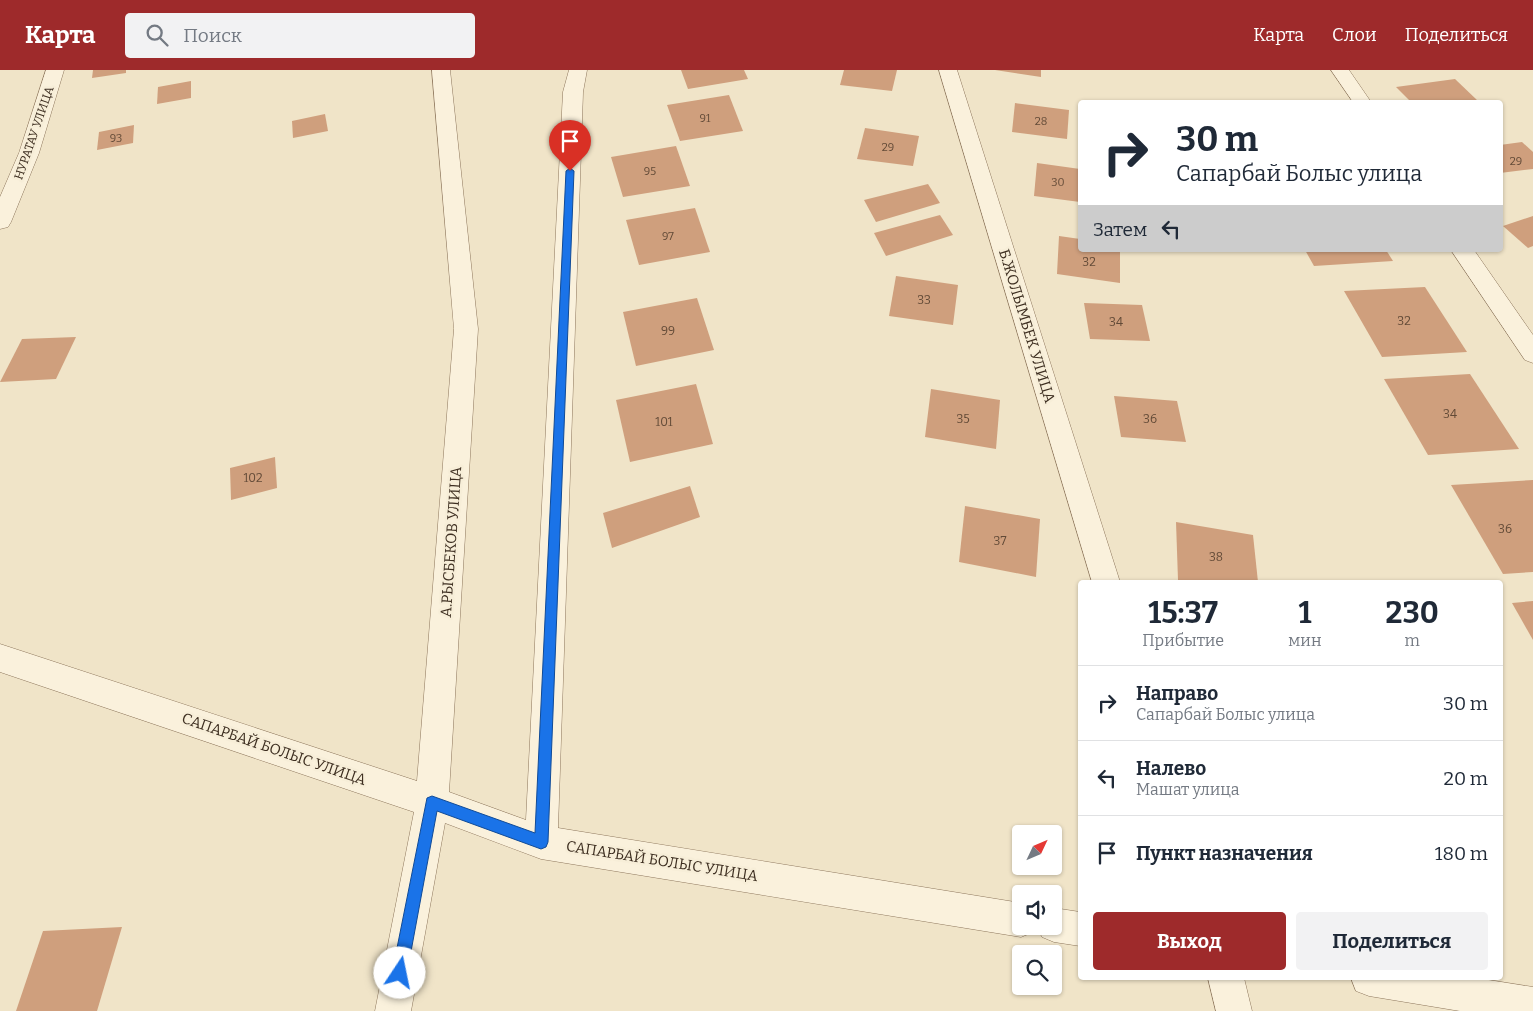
<!DOCTYPE html>
<html lang="ru">
<meta charset="utf-8">
<style>
body{margin:0;font-family:Bitter,serif;background:#f2f2f3;color:#1f2937;height:100vh;display:flex;flex-direction:column;font-size:19px;white-space:nowrap}
*{box-sizing:border-box;margin:0}
p{font-size:16px;color:#747a83}
.icon{flex:none;width:28px;height:28px;fill:none;stroke:currentColor;stroke-width:2;stroke-linecap:round;stroke-linejoin:round}
.map{position:relative;flex:1;overflow:hidden}
.details{position:absolute;left:1078px;top:510px;width:425px;height:400px;display:flex;flex-direction:column;background:#fff;border-radius:5px;box-shadow:0 1px 4px #0004}
.details>*{flex:none}
.guide{position:absolute;left:1078px;top:30px;width:425px;height:152px;border-radius:5px;box-shadow:0 1px 4px #0004;background:#fff;color:#1f2937;overflow:hidden}
.needle{width:32px;rotate:46deg}
.controls{position:absolute;left:1012px;top:755px;display:grid;gap:10px}
.controls a{display:grid;place-items:center;width:50px;height:50px;border-radius:5px;background:#fff;box-shadow:0 1px 4px #0004;font-size:25px}
.pin{position:absolute;display:grid;place-items:center;width:42px;height:42px;color:#fff;margin:-51px -21px;border-radius:50% 50% 50% 0;rotate:-45deg;box-shadow:0 0 5px #0007}
.pin .icon{rotate:45deg}
.me{position:absolute;width:55px;margin:-28px;rotate:11deg;stroke-linejoin:round;filter:drop-shadow(0 0 4px #0008)}
.turn{display:flex;align-items:center;gap:18px;height:105px;padding:0 15px;font-size:22px}
.turn .icon{width:65px;height:65px;stroke-width:2.5}
.turn b{display:block;font-size:35px;line-height:42px}
.then{display:flex;align-items:center;height:48px;padding:0 15px;background:#0003;gap:10px;font-size:19px}
.eta{display:flex;justify-content:space-evenly;align-items:center;height:85px;text-align:center}
.eta b{font-size:30px;font-weight:700;line-height:35px}
.primary-button{display:flex;gap:10px;margin-top:auto;padding:10px 15px}
.primary-button a{flex:1;height:58px;border-radius:5px;background:#9e2a2b;color:#fff;font-size:20px;font-weight:700;line-height:58px;text-align:center}
.primary-button a+a{background:#f2f2f3;color:#1f2937}
ul{padding:0;list-style:none}
li{display:flex;align-items:center;gap:15px;height:75px;padding:0 15px;border-top:1px solid #e0e1e3}
li div{flex:1}
li b{display:block;font-size:19px}
li em{font-style:normal}
header{display:flex;align-items:center;gap:30px;box-sizing:border-box;height:70px;padding:0 25px;background:#9e2a2b;color:#fff}
header strong{font-size:24px}
nav{display:flex;gap:28px;margin-inline-start:auto;font-size:18px}
.search{width:350px;height:45px;background:#f2f2f3;display:flex;align-items:center;gap:12px;box-sizing:border-box;padding:0 18px;border-radius:5px;color:#747a83;font-size:19px}
.map>svg:first-child{display:block}
.building{fill:#cf9f7d}
.lines{fill:none;stroke-linecap:round;stroke-linejoin:round}
.street-casing{stroke:#8d765c;stroke-width:1}
.street{fill:#faf1dc;fill-rule:evenodd}
.route{fill:#1a73e8;stroke:#114b97}
.labels{text-anchor:middle;stroke-width:5;stroke-linejoin:round;paint-order:stroke}
.far-number-label{font-size:11px;fill:#624a37}
.far-street-label{font-size:12px;fill:#3d2e20;stroke:#f7eed8}
.number-label{font-size:12px;fill:#624a37}
.street-label{font-size:15px;fill:#3d2e20;stroke:#f7eed8}
</style>
<header>
<strong>Карта</strong>
<div class="search"><svg class="icon" aria-label="search" viewBox="0 0 24 24"><circle cx="10" cy="10" r="6"/><path d="M15 15l6 6"/></svg>Поиск</div>
<nav><a>Карта</a><a>Слои</a><a>Поделиться</a></nav>
</header>
<div class="map">
<svg width="1533" height="941" viewBox="0 0 1533 941">
<rect width="100%" height="100%" fill="#f0e4c8"/>
<g class="building">
<path d="M93 0H126V3L92 8Z"/>
<path d="M681 0H744L748 9 688 19Z"/>
<path d="M844 0H897L892 21 840 15Z"/>
<path d="M995 0H1041V7Z"/>
<path d="M1455 9 1478 31 1411 32 1396 17Z"/>
<path d="M191 11V28L157 34 158 17Z"/>
<path d="M729 25 743 61 680 71 667 35Z"/>
<path d="M1015 33 1069 40 1067 69 1012 62Z"/>
<path d="M325 44 328 61 293 68 292 51Z"/>
<path d="M134 55 133 73 97 80 99 62Z"/>
<path d="M865 58 919 66 913 96 857 89Z"/>
<path d="M1522 72 1533 82V99L1500 103V75Z"/>
<path d="M676 76 690 116 623 127 611 87Z"/>
<path d="M1037 93 1080 99V132L1034 126Z"/>
<path d="M928 114 940 133 876 152 864 130Z"/>
<path d="M695 138 710 182 639 195 626 150Z"/>
<path d="M940 145 953 165 886 186 874 163Z"/>
<path d="M1533 146V176L1528 178 1503 156Z"/>
<path d="M1059 166 1080 169V180H1120V213L1057 204Z"/>
<path d="M1305 180H1386L1393 191 1314 196Z"/>
<path d="M896 206 958 215 953 255 889 246Z"/>
<path d="M1425 217 1467 282 1382 287 1344 221Z"/>
<path d="M697 228 714 280 636 296 623 242Z"/>
<path d="M1084 233 1142 235 1150 271 1090 269Z"/>
<path d="M76 267 56 309 0 312 22 269Z"/>
<path d="M1470 304 1519 379 1428 385 1384 309Z"/>
<path d="M696 314 713 374 630 392 616 330Z"/>
<path d="M931 319 1000 330 996 379 925 367Z"/>
<path d="M1114 326 1177 331 1186 372 1121 367Z"/>
<path d="M275 387 277 418 231 430 230 398Z"/>
<path d="M1533 410V502L1503 504 1451 415Z"/>
<path d="M690 416 700 447 612 478 603 443Z"/>
<path d="M965 436 1040 449 1036 507 959 492Z"/>
<path d="M1176 452 1253 465 1258 512H1194L1178 510Z"/>
<path d="M1533 531V570L1512 533Z"/>
<path d="M122 857 97 941H16L43 861Z"/>
</g>
<g class="lines">
<defs>
<g id="street">
<path d="M46 0H64L39 83 11 152 8 157 0 159V127L19 83Z"/>
<path d="M432 0H450L478 259 449 722 526 750 563 22 569 0H587L583 22 558 758 1021 833V856H1036L1033 862 1021 867 541 789 445 753 411 941H375L414 742 0 602V574L417 711 454 259Z"/>
<path d="M939 0H957L1120 512H1092Z"/>
<path d="M1331 0H1349L1371 32H1353Z"/>
<path d="M1451 180H1474L1533 265V293L1525 290Z"/>
<path d="M1054 838 1080 842V876L1054 872 1042 867 1037 856H1054Z"/>
<path d="M1208 908H1244L1252 941H1216Z"/>
<path d="M1351 908H1476L1533 917V941H1460L1369 926 1356 921Z"/>
</g>
</defs>
<use href="#street" class="street-casing"/>
<use href="#street" class="street"/>
</g>
<path class="route" d="M570 98 574 101 548 772 546 777 541 779 437 741 407 903 405 908 400 910 395 908 392 903 427 728 432 726 535 763 566 101Z"/>
<g class="labels">
<g class="far-number-label">
<text x="705" y="52">91</text>
<text x="1041" y="55">28</text>
<text x="116" y="72">93</text>
<text x="888" y="81">29</text>
<text x="1516" y="95">29</text>
<text x="650" y="105">95</text>
<text x="1058" y="116">30</text>
<text x="668" y="170">97</text>
</g>
<g class="far-street-label">
<text transform="translate(34 63) rotate(-71)" y="4">НУРАТАУ УЛИЦА</text>
</g>
<g class="number-label">
<text x="1089" y="196">32</text>
<text x="924" y="234">33</text>
<text x="1404" y="255">32</text>
<text x="1116" y="256">34</text>
<text x="668" y="265">99</text>
<text x="1450" y="348">34</text>
<text x="963" y="353">35</text>
<text x="1150" y="353">36</text>
<text x="664" y="356">101</text>
<text x="253" y="412">102</text>
<text x="1505" y="463">36</text>
<text x="1000" y="475">37</text>
<text x="1216" y="491">38</text>
</g>
<g class="street-label">
<text transform="translate(1027 256) rotate(73)" y="5">Б.ЖОЛЫМБЕК УЛИЦА</text>
<text transform="translate(451 472) rotate(-86)" y="5">А.РЫСБЕКОВ УЛИЦА</text>
<text transform="translate(274 679) rotate(19)" y="5">САПАРБАЙ БОЛЫС УЛИЦА</text>
<text transform="translate(662 791) rotate(9)" y="5">САПАРБАЙ БОЛЫС УЛИЦА</text>
</g>
</g>
</svg>
<div class="controls">
<a><svg class="needle" viewBox="-14 -14 28 28"><path d="M0-13l5 13h-10z" fill="#e53935"/><path d="M0 13l5-13h-10z" fill="#747a83"/></svg></a>
<a><svg class="icon" aria-label="sound" viewBox="0 0 24 24"><path d="M4 9h4l5-4v14l-5-4H4zM17 9q2 3 0 6"/></svg></a>
<a><svg class="icon" aria-label="search" viewBox="0 0 24 24"><circle cx="10" cy="10" r="6"/><path d="M15 15l6 6"/></svg></a>
</div>
<div class="pin" style="left:570px;top:101px;background:#d93025"><svg class="icon" aria-label="arrive" viewBox="0 0 24 24"><path d="M6 21V4h12l-3 4 3 4H6"/></svg></div>
<svg class="me" style="left:400px;top:903px" viewBox="-20 -20 40 40"><circle r="19" fill="#fff"/><path d="M0-13L10 11 0 6-10 11z" fill="#1a73e8"/></svg>
<div class="guide">
<div class="turn"><svg class="icon" aria-label="right" viewBox="0 0 24 24"><path d="M7 20v-9h11M14 6l5 5-5 5"/></svg><div><b>30 m</b>Сапарбай Болыс улица</div></div>
<div class="then">Затем<svg class="icon" aria-label="left" viewBox="0 0 24 24"><path d="M17 20v-9H6M10 6l-5 5 5 5"/></svg></div>
</div>
<section class="details">
<div class="eta">
<div><b>15:37</b><p>Прибытие</p></div>
<div><b>1</b><p>мин</p></div>
<div><b>230</b><p>m</p></div>
</div>
<ul>
<li><svg class="icon" aria-label="right" viewBox="0 0 24 24"><path d="M7 20v-9h11M14 6l5 5-5 5"/></svg><div><b>Направо</b><p>Сапарбай Болыс улица</p></div><em>30 m</em></li>
<li><svg class="icon" aria-label="left" viewBox="0 0 24 24"><path d="M17 20v-9H6M10 6l-5 5 5 5"/></svg><div><b>Налево</b><p>Машат улица</p></div><em>20 m</em></li>
<li><svg class="icon" aria-label="arrive" viewBox="0 0 24 24"><path d="M6 21V4h12l-3 4 3 4H6"/></svg><div><b>Пункт назначения</b></div><em>180 m</em></li>
</ul>
<div class="primary-button"><a>Выход</a><a>Поделиться</a></div>
</section>
</div>
